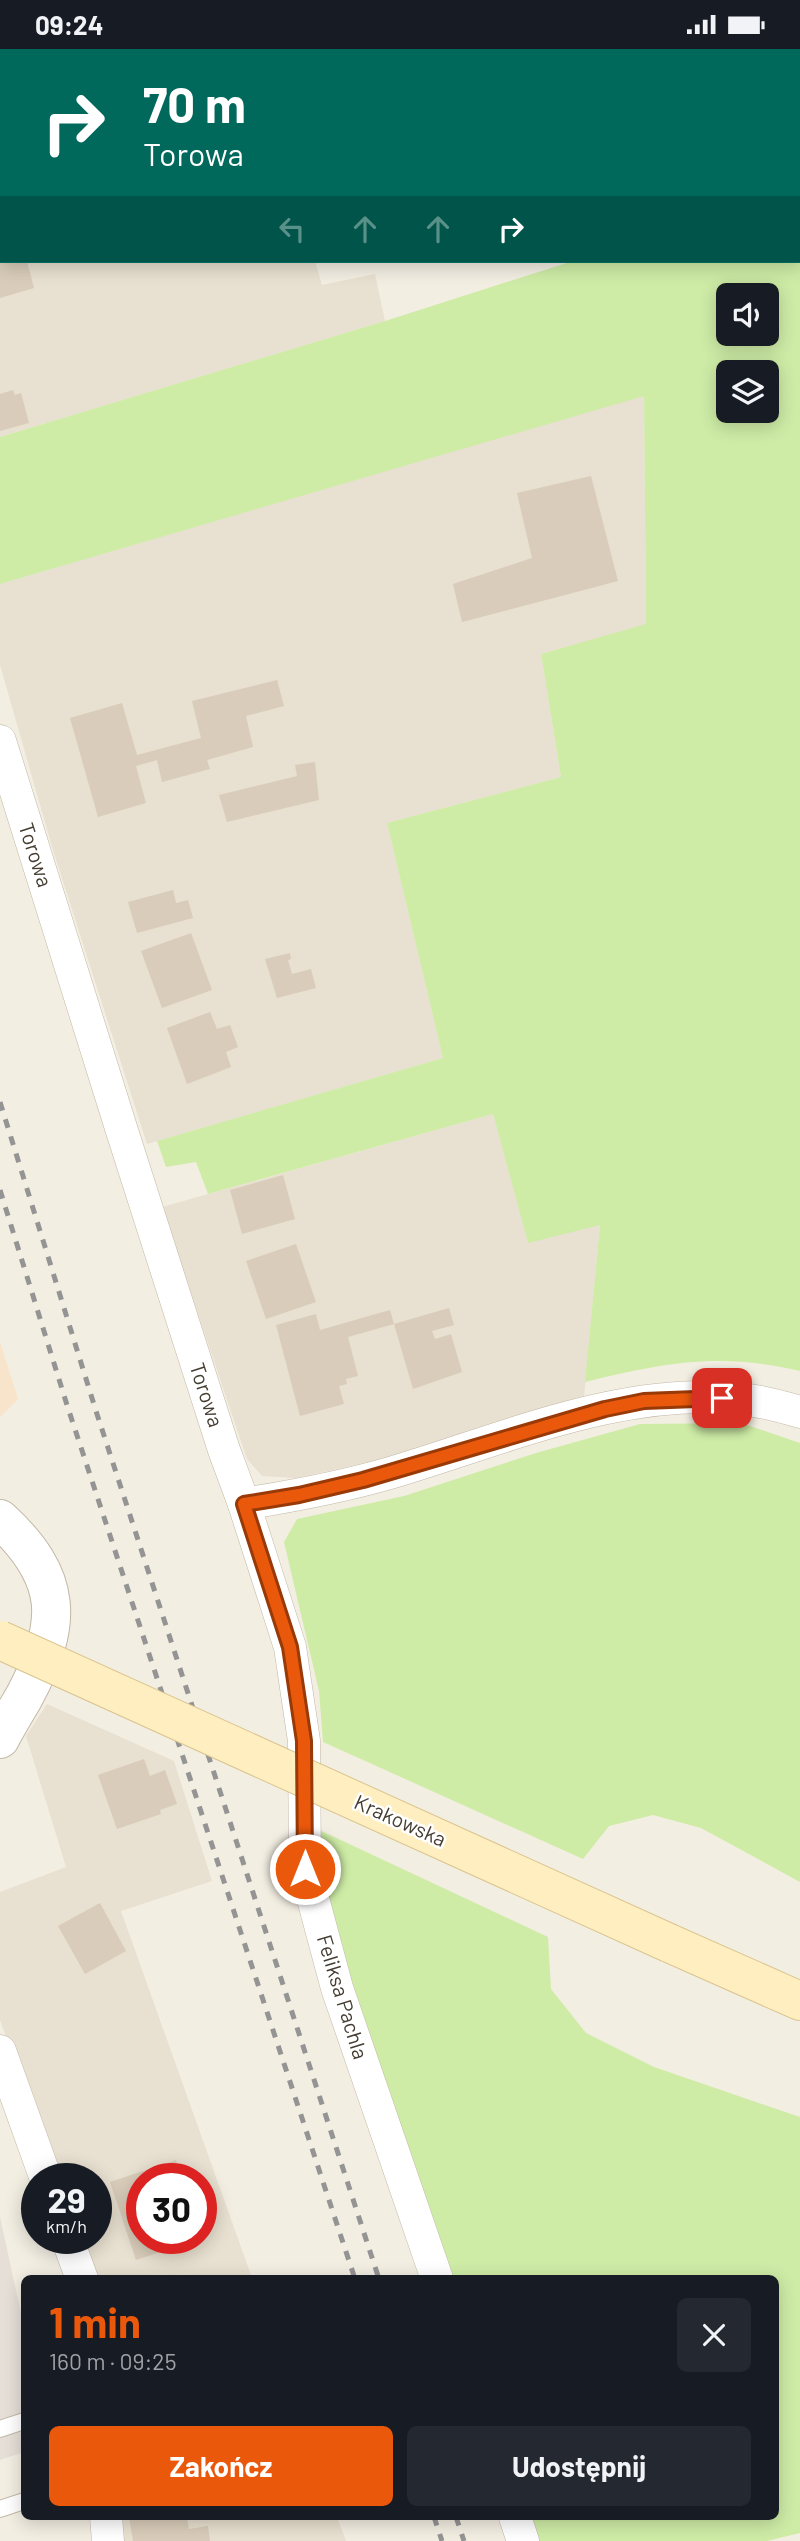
<!DOCTYPE html>
<html lang="pl">
<meta charset="utf-8">
<style>
body{margin:0;font-family:Barlow,sans-serif;background:#242831;color:#f1f3f6;height:100vh;display:flex;flex-direction:column;font-size:26px;white-space:nowrap}
*{box-sizing:border-box;margin:0}
p{font-size:23px;color:#9ea1a6}
.icon{flex:none;width:38px;height:38px;fill:none;stroke:currentColor;stroke-width:2;stroke-linecap:round;stroke-linejoin:round}
.map{position:relative;flex:1;overflow:hidden}
.panel{position:absolute;left:21px;top:2226px;width:758px;height:245px;display:flex;flex-direction:column;background:#171b24;border-radius:10px;box-shadow:0 4px 18px #0003}
.panel>*{flex:none}
.guide{position:absolute;left:0px;top:0px;width:802px;height:214px;box-shadow:0 4px 18px #0003;background:#00695c;color:#fff;overflow:hidden}
.fabs{position:absolute;left:716px;top:234px;display:grid;gap:14px}
.fabs a{display:grid;place-items:center;width:63px;height:63px;border-radius:10px;background:#171b24;box-shadow:0 4px 18px #0003;font-size:35px}
.speed{position:absolute;left:21px;top:2114px;display:flex;gap:14px;font-size:35px;font-weight:700;text-align:center}
.speed>*{display:grid;place-content:center;width:91px;height:91px;border-radius:50%;background:#171b24;box-shadow:0 4px 18px #0003;line-height:1}
.speed small{font-size:18px;font-weight:400}
.speed .limit{border:10px solid #d22;background:#fff;color:#111}
.pin{position:absolute;display:grid;place-items:center;width:60px;height:60px;color:#fff;margin:-30px;border-radius:14px;box-shadow:0 4px 10px #0006}
.me{position:absolute;width:77px;margin:-38px;rotate:0deg;stroke-linejoin:round;filter:drop-shadow(0 0 5px #0008)}
.turn{display:flex;align-items:center;gap:24px;height:147px;padding:0 28px;font-size:32px}
.turn .icon{width:91px;height:91px;stroke-width:2.5}
.turn b{display:block;font-size:49px;line-height:60px}
.lanes{display:flex;align-items:center;height:66px;padding:0 28px;background:#0003;justify-content:center;gap:35px;direction:ltr}
.lanes .off{opacity:.35}
.round{display:grid;place-items:center;flex:none;width:74px;height:74px;border-radius:10px;background:#242831}
.summary{display:flex;align-items:center;justify-content:space-between;height:119px;padding:0 28px}
h1{font-size:42px;font-weight:700;line-height:52px;color:#ea580c}
.button{display:flex;gap:14px;margin-top:auto;padding:14px 28px}
.button a{flex:1;height:80px;border-radius:10px;background:#ea580c;color:#fff;font-size:28px;font-weight:700;line-height:80px;text-align:center}
.button a+a{background:#242831;color:#f1f3f6}
.status{display:flex;justify-content:space-between;align-items:center;height:49px;padding:0 35px;background:#171b24;direction:ltr}
.status svg{height:19px;fill:currentColor}
.map>svg:first-child{display:block}
.residential{fill:#e8e0d0;fill-rule:evenodd}
.commercial{fill:#f8e4ca}
.industrial{fill:#e5dfd8}
.green{fill:#ceeca6;fill-rule:evenodd}
.building{fill:#d9ccba}
.lines{fill:none;stroke-linecap:round;stroke-linejoin:round}
.service-casing{stroke:#c2b8a7;stroke-width:18}
.minor-casing{stroke:#c2b8a7;stroke-width:33}
.tertiary-casing{stroke:#c2b8a7;stroke-width:40}
.secondary-casing{stroke:#dac58f;stroke-width:40}
.service{stroke:#fff;stroke-width:16}
.minor{stroke:#fff;stroke-width:32}
.tertiary{stroke:#fff;stroke-width:38}
.secondary{stroke:#ffefc0;stroke-width:38}
.rail{stroke:#949494;stroke-width:5;stroke-dasharray:9 9;stroke-linecap:butt}
.secondary-bridge-casing{stroke:#dac58f;stroke-width:40;stroke-linecap:butt}
.secondary-bridge{stroke:#ffefc0;stroke-width:38}
.route-casing{stroke:#983908;stroke-width:18}
.route{stroke:#ea580c;stroke-width:12}
.labels{text-anchor:middle;stroke-width:5;stroke-linejoin:round;paint-order:stroke}
.street-label{font-size:21px;fill:#453d32;stroke:#fff}
</style>
<div class="status"><b>09:24</b><svg viewBox="0 0 49 12"><path d="M0 12V9h3v3zM5 12V6h3v6zM10 12V3h3v9zM15 12V0h3v12zM26 1h20v11H26zM47 4h2v5h-2z"/></svg></div>
<div class="map">
<svg width="800" height="2492" viewBox="0 0 800 2492">
<rect width="100%" height="100%" fill="#f3eee2"/>
<g class="residential">
<path d="M0 0H254L2 2V212H315L322 236 375 225 385 272 0 388Z"/>
<path d="M644 346 646 576 541 605 561 728 387 774 443 1009 147 1095 53 801 0 616V535Z"/>
<path d="M493 1065 528 1193 600 1175 584 1348 388 1409 295 1429 262 1427 247 1410 162 1158Z"/>
<path d="M47 1655 174 1712 212 1832 121 1862 252 2229H94L79 2189H96V2130H57L0 1971V1843L66 1818 26 1687ZM142 2130H201V2189H142Z"/>
<path d="M120 2468H337L346 2492H122Z"/>
</g>
<path class="commercial" d="M0 1293 18 1350 0 1368Z"/>
<path class="industrial" d="M0 2168 24 2278V2403L0 2411Z"/>
<g class="green">
<path d="M800 139V1322C718 1303 664 1314 585 1333L600 1176 528 1194 493 1065 208 1145 196 1113 166 1118 157 1092 443 1009 387 774 561 728 541 605 646 575 644 347 0 535V388L385 272 573 212H800ZM728 247H766V285H728ZM728 324H766V362H728Z"/>
<path d="M741 1374 800 1394V1833L701 1779 653 1766 609 1777 583 1810 323 1693 319 1642 284 1493 297 1470 404 1447 536 1404 640 1375Z"/>
<path d="M313 1778 548 1888 551 1940 586 1984 654 2018 800 2068V2484L767 2492H536L528 2468H775V2230L446 2229 312 1822Z"/>
</g>
<g class="building">
<path d="M0 212H27L34 239 0 249Z"/>
<path d="M13 341 15 346 21 344 29 374 0 382V345Z"/>
<path d="M591 427 618 532 462 573 453 535 532 509 517 444Z"/>
<path d="M277 631 284 657 246 667 253 698 207 711 210 720 162 733 157 711 136 717 146 754 98 768 70 669 122 654 137 706 201 689 192 652Z"/>
<path d="M315 713 319 751 227 773 219 746 297 727 295 716Z"/>
<path d="M173 841 176 854 188 851 193 869 137 884 128 853Z"/>
<path d="M191 884 212 941 162 959 141 902Z"/>
<path d="M290 904 291 910 288 911 292 925 311 920 316 939 277 949 265 910Z"/>
<path d="M210 963 217 980 230 976 238 998 226 1003 231 1018 187 1035 167 979Z"/>
<path d="M283 1126 295 1170 242 1185 230 1141Z"/>
<path d="M296 1195 316 1253 266 1270 246 1212Z"/>
<path d="M449 1259 454 1276 432 1282 435 1290 451 1285 462 1323 413 1340 394 1275Z"/>
<path d="M390 1261 394 1275 348 1288 358 1327 346 1330 347 1335 339 1337 344 1355 300 1367 276 1276 316 1265 320 1281Z"/>
<path d="M144 1710 150 1727 165 1721 177 1755 160 1761 161 1765 117 1780 98 1726Z"/>
<path d="M100 1854 126 1902 85 1925 58 1877Z"/>
<path d="M176 2111 182 2130H142V2189L200 2190 136 2211 110 2133Z"/>
<path d="M129 2468H187L189 2480 208 2477 210 2492H133Z"/>
</g>
<g class="lines">
<defs>
<g id="service">
<path d="M0 2380 24 2372"/>
<path d="M0 2460 24 2452"/>
</g>
<g id="minor">
<path d="M206 2 211 0"/>
<path d="M0 65 2 64"/>
<path d="M0 692 122 1082 224 1401 244 1455C293 1447 342 1438 390 1424 502 1391 629 1334 748 1351 766 1353 783 1358 800 1363"/>
<path d="M244 1455 290 1598 304 1692 305 1820 337 1939 437 2230"/>
<path d="M0 2002 46 2130"/>
<path d="M67 2189 82 2230"/>
<path d="M106 2468 108 2492"/>
<path d="M515 2468 523 2492"/>
</g>
<path id="tertiary" d="M0 1470C63 1528 64 1574 24 1648 16 1662 7 1676 0 1690"/>
<path id="secondary" d="M669 1894 800 1952"/>
</defs>
<use href="#service" class="service-casing"/>
<use href="#minor" class="minor-casing"/>
<use href="#tertiary" class="tertiary-casing"/>
<use href="#secondary" class="secondary-casing"/>
<use href="#service" class="service"/>
<use href="#minor" class="minor"/>
<use href="#tertiary" class="tertiary"/>
<use href="#secondary" class="secondary"/>
<g class="rail">
<path d="M0 1053 96 1362 379 2230"/>
<path d="M0 1141 67 1356 355 2230"/>
<path d="M434 2468 442 2492"/>
<path d="M456 2468 464 2492"/>
</g>
<defs>
<path id="secondary-bridge" d="M0 1591 669 1894"/>
</defs>
<use href="#secondary-bridge" class="secondary-bridge-casing"/>
<use href="#secondary-bridge" class="secondary-bridge"/>
</g>
<g class="lines">
<defs>
<path id="route" d="M305 1820 304 1692 290 1598 244 1455 299 1446 363 1431 605 1360 644 1352 722 1349"/>
</defs>
<use href="#route" class="route-casing"/>
<use href="#route" class="route"/>
</g>
<g class="labels">
<g class="street-label">
<text transform="translate(35 806) rotate(72)" y="7">Torowa</text>
<text transform="translate(206 1346) rotate(72)" y="7">Torowa</text>
<text transform="translate(400 1772) rotate(24)" y="7">Krakowska</text>
<text transform="translate(342 1948) rotate(73)" y="7">Feliksa Pachla</text>
</g>
</g>
</svg>
<div class="fabs">
<a><svg class="icon" aria-label="sound" viewBox="0 0 24 24"><path d="M4 9h4l5-4v14l-5-4H4zM17 9q2 3 0 6"/></svg></a>
<a><svg class="icon" aria-label="layers" viewBox="0 0 24 24"><path d="M12 4l9 5-9 5-9-5zM3 14l9 5 9-5"/></svg></a>
</div>
<div class="speed"><div>29<small>km/h</small></div><div class="limit">30</div></div>
<div class="pin" style="left:722px;top:1349px;background:#d93025"><svg class="icon" aria-label="arrive" viewBox="0 0 24 24"><path d="M6 21V4h12l-3 4 3 4H6"/></svg></div>
<svg class="me" style="left:305px;top:1820px" viewBox="-20 -20 40 40"><circle r="17" fill="#ea580c" stroke="#fff" stroke-width="3"/><path d="M0-11L8 9 0 5-8 9z" fill="#fff"/></svg>
<div class="guide">
<div class="turn"><svg class="icon" aria-label="right" viewBox="0 0 24 24"><path d="M7 20v-9h11M14 6l5 5-5 5"/></svg><div><b>70 m</b>Torowa</div></div>
<div class="lanes"><svg class="icon off" aria-label="left" viewBox="0 0 24 24"><path d="M17 20v-9H6M10 6l-5 5 5 5"/></svg><svg class="icon off" aria-label="ahead" viewBox="0 0 24 24"><path d="M12 20V5M6 11l6-6 6 6"/></svg><svg class="icon off" aria-label="ahead" viewBox="0 0 24 24"><path d="M12 20V5M6 11l6-6 6 6"/></svg><svg class="icon" aria-label="right" viewBox="0 0 24 24"><path d="M7 20v-9h11M14 6l5 5-5 5"/></svg></div>
</div>
<section class="panel">
<div class="summary"><div><h1>1 min</h1><p>160 m · 09:25</p></div><a class="round"><svg class="icon" aria-label="close" viewBox="0 0 24 24"><path d="M6 6l12 12M18 6L6 18"/></svg></a></div>
<div class="button"><a>Zakończ</a><a>Udostępnij</a></div>
</section>
</div>
